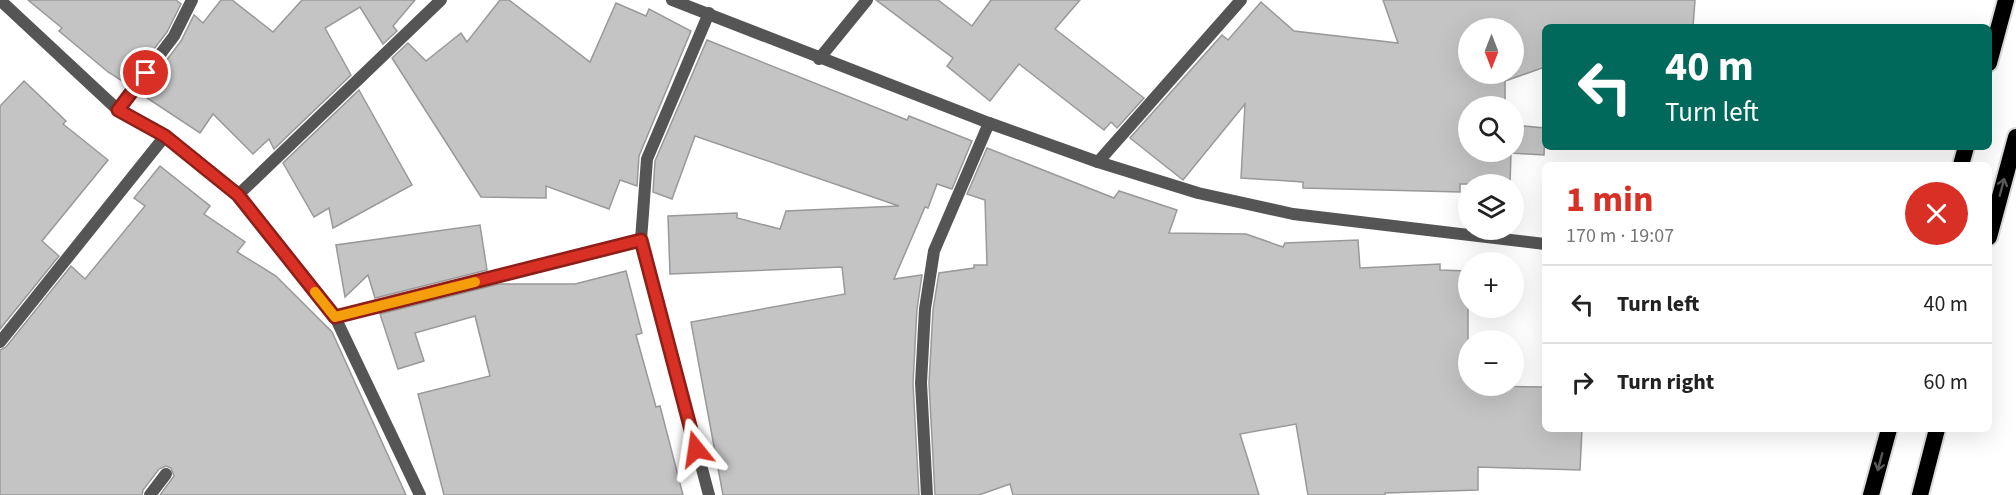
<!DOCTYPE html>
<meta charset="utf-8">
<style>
body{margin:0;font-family:"Source Sans 3",sans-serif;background:#f2f2f2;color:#222;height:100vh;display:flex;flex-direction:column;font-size:22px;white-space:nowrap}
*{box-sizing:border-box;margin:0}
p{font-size:20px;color:#767676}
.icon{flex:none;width:33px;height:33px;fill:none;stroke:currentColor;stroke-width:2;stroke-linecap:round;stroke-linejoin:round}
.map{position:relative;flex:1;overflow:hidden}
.sheet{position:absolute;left:1542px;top:162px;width:450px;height:270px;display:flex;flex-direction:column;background:#fff;border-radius:9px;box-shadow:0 6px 24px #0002}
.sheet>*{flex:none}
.top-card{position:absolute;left:1542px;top:24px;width:450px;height:126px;border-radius:9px;box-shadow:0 6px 24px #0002;background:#00695c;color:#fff;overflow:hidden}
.needle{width:39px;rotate:180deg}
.controls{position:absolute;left:1458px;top:18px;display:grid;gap:12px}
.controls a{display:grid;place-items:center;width:66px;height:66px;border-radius:50%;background:#fff;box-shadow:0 6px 24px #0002;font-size:30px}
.pin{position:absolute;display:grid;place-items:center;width:51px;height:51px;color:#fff;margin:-26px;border:3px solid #fff;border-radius:50%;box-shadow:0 2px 6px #0007}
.me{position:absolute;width:66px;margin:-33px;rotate:345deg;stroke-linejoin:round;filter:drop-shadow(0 0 4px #0008)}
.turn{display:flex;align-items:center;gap:21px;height:126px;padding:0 24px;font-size:27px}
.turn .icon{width:78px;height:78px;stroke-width:2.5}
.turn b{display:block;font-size:42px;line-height:51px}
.round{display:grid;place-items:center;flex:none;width:63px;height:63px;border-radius:32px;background:#f2f2f2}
.head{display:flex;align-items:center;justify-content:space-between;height:102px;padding:0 24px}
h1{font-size:36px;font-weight:700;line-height:45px;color:#d93025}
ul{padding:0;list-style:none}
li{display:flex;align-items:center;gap:18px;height:78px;padding:0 24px;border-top:2px solid #e0e0e0}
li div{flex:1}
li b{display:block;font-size:22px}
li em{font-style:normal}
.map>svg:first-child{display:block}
.building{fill:#c4c4c4;stroke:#999;stroke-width:1.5;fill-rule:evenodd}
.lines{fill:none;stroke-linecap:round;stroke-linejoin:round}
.trunk-casing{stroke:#dbdbdb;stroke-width:20}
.minor{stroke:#555;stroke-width:12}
.trunk{stroke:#000;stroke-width:16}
.oneway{stroke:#595959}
.route-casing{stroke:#8d1f18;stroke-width:15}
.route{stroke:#d93025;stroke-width:10}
.slow{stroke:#f59e0b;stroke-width:10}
</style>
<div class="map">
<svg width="2016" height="495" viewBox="0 0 2016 495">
<rect width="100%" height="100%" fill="#fff"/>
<g class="building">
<path d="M28 0H176L181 4 167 32 127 84 108 72 59 31 62 28Z"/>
<path d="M221 0H232L273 32 302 0H415L393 26 397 31 383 44 360 7 325 28 351 75 274 149 269 139 253 154 213 114 200 133 141 94 181 41 194 15 203 23Z"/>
<path d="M500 0H509L590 62 616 3 646 16 649 9 691 31 639 156 637 186 620 180 609 209 546 186V198L481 197 392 58 408 43 426 61 461 33 467 42Z"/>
<path d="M876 0H938L972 26 991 0H1080L1055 29 1144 98 1117 128 1111 122 1104 130 1019 64 990 101 947 66 953 58Z"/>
<path d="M1383 0H1695L1693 27H1545V67L1505 81V106H1468V152H1514V125L1545 128 1544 155 1511 153 1510 184H1460V192L1303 188V182L1241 178 1245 104 1183 180 1130 138 1222 35 1228 40 1261 2 1294 31 1398 43ZM1468 28H1514V74H1468Z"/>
<path d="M707 40 907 120 909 116 972 141 952 189 937 184 928 208 925 207 894 279 922 275 917 309 913 383 919 495H723L691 322 845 294 842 267 670 274 668 216 737 213V218L780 229 786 211 899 206 695 136 672 199 653 192 655 161Z"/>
<path d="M24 81 66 121 63 124 108 160 42 241 59 256 0 329V106Z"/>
<path d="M359 90 412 185 333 228 329 208 314 217 283 163Z"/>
<path d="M987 148 1114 198 1119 191 1177 210 1169 233 1246 234 1283 247 1285 243 1358 240 1360 268 1440 264V270L1468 271V386L1545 387V429H1582L1580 470 1478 467V490L1385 493V495H1308L1296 424 1240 434 1259 495H1013L1010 484 979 495H935L929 383 933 310 939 273 974 268V265H987L985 200 967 194Z"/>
<path d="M160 166 210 206 204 214 245 242 237 252 276 276 332 332 406 495H160L174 476 171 468 166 466 159 469 143 490 142 495H0V350L6 347 71 266 85 279 145 206 134 198Z"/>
<path d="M480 225 487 270 375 298 368 275 345 297 336 245Z"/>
<path d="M626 271 642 333 636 335 656 407 660 406 683 495H444L418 394 490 376 475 316 415 333 424 361 398 369 380 314 499 284H575Z"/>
</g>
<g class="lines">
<defs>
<g id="trunk">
<path d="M1989 63 2006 0"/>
<path d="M1961 165 1966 147"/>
<path d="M1989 237 2016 137"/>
<path d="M1871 495 1889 429"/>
<path d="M1920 495 1937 429"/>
</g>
</defs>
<use href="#trunk" class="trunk-casing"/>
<g class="minor">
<path d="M0 0 118 110 165 136 238 195 335 317 420 495"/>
<path d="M672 0 989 123 1098 162 1198 193 1293 214 1545 244"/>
<path d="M819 59 867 0"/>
<path d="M118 110 174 36 192 0"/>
<path d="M1098 162 1241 0"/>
<path d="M238 195 441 0"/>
<path d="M335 317 641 240"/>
<path d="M0 342 165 136"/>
<path d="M150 495 166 474"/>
<path d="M709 495 641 240 647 159 709 13"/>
<path d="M927 495 921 383 925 309 934 251 989 123"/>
</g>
<use href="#trunk" class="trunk"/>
</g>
<defs><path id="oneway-shaft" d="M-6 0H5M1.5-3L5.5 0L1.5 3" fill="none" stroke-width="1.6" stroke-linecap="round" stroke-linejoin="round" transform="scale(1.5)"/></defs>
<g class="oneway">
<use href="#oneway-shaft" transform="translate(2002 187) rotate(-75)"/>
<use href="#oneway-shaft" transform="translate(1880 462) rotate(105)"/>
</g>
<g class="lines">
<defs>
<path id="route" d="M146 73 118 110 165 136 238 195 335 317 641 240 696 449"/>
</defs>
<use href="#route" class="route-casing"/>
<use href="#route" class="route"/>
<path class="slow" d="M315 292 335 317 475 282"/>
</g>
</svg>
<div class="controls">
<a><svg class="needle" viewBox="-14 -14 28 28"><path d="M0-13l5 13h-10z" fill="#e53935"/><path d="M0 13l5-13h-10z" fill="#767676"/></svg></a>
<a><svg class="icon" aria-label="search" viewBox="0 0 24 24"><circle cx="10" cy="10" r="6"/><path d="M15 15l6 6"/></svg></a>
<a><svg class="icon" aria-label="layers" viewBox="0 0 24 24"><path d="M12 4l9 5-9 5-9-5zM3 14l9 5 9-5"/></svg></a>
<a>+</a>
<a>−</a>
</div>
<div class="pin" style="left:146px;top:73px;background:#d93025"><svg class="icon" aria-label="arrive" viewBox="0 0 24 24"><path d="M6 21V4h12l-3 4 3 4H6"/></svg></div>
<svg class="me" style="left:696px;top:449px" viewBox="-20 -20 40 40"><path d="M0-17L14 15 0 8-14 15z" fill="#d93025" stroke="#fff" stroke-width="4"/></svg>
<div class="top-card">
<div class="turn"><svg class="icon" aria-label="left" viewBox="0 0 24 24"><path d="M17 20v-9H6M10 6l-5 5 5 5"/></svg><div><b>40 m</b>Turn left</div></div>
</div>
<section class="sheet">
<div class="head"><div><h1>1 min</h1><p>170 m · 19:07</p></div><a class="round" style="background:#d93025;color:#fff"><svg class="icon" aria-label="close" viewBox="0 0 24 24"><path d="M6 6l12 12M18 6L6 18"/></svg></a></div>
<ul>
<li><svg class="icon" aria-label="left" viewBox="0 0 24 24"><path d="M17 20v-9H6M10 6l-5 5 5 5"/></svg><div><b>Turn left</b></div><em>40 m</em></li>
<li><svg class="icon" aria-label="right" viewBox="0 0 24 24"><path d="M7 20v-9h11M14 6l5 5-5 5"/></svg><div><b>Turn right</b></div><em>60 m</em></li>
</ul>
</section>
</div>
